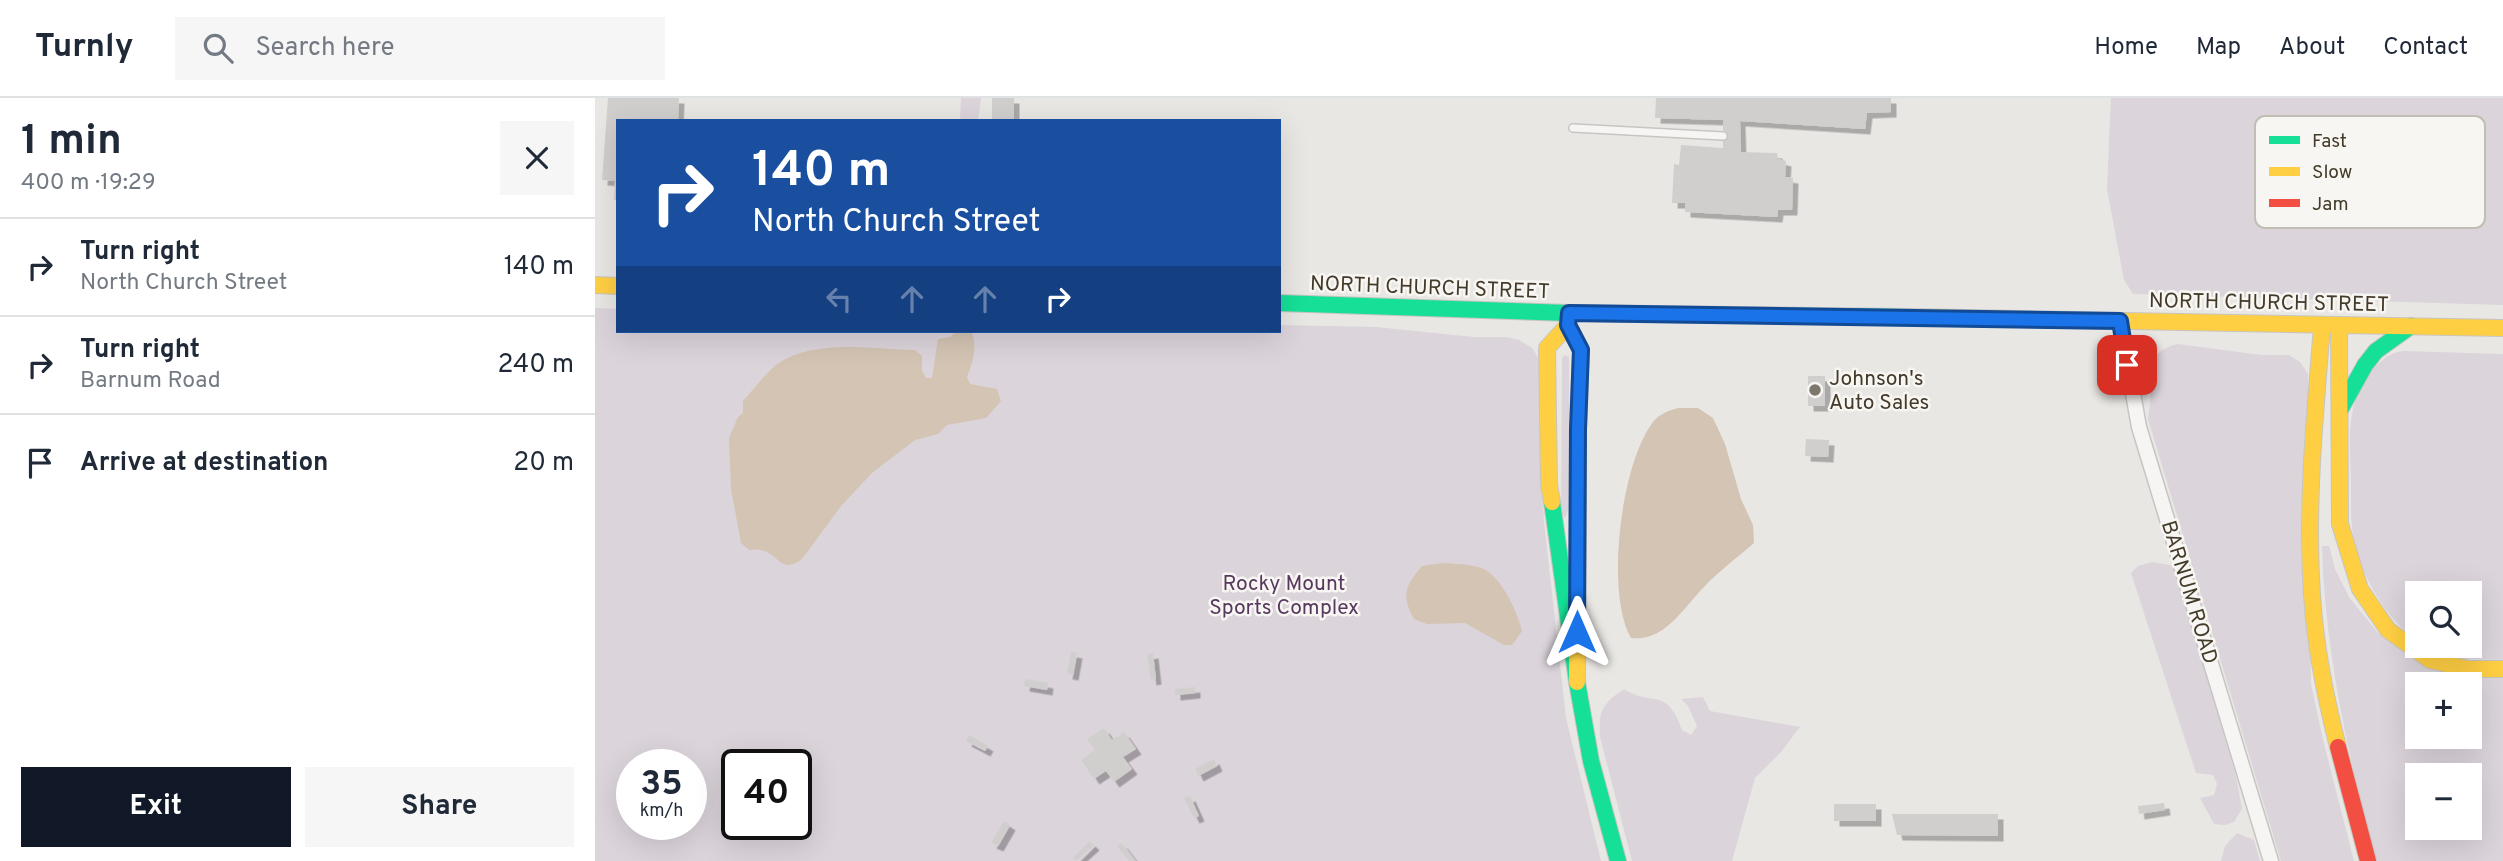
<!DOCTYPE html>
<meta charset="utf-8">
<style>
body{margin:0;font-family:Overpass,sans-serif;background:#f6f6f7;color:#1f2937;height:100vh;display:flex;flex-direction:column;font-size:26px;white-space:nowrap}
*{box-sizing:border-box;margin:0}
p{font-size:23px;color:#747a83}
.icon{flex:none;width:38px;height:38px;fill:none;stroke:currentColor;stroke-width:2;stroke-linecap:round;stroke-linejoin:round}
.map{position:relative;flex:1;overflow:hidden}
.sheet{display:flex;flex-direction:column;background:#fff;width:595px}
.sheet>*{flex:none}
.top-card{position:absolute;left:21px;top:21px;width:665px;height:214px;border-radius:0px;box-shadow:0 7px 28px #0002;background:#1a4fa0;color:#fff;overflow:hidden}
.controls{position:absolute;left:1810px;top:483px;display:grid;gap:14px}
.controls a{display:grid;place-items:center;width:77px;height:77px;border-radius:0px;background:#fff;box-shadow:0 7px 28px #0002;font-size:35px}
.speed{position:absolute;left:21px;top:651px;display:flex;gap:14px;font-size:35px;font-weight:700;text-align:center}
.speed>*{display:grid;place-content:center;width:91px;height:91px;border-radius:50%;background:#fff;box-shadow:0 7px 28px #0002;line-height:1}
.speed small{font-size:18px;font-weight:400}
.speed .limit{border:4px solid #111;border-radius:10px;background:#fff;color:#111}
.pin{position:absolute;display:grid;place-items:center;width:60px;height:60px;color:#fff;margin:-30px;border-radius:14px;box-shadow:0 4px 10px #0006}
.me{position:absolute;width:77px;margin:-38px;rotate:0deg;stroke-linejoin:round;filter:drop-shadow(0 0 5px #0008)}
.turn{display:flex;align-items:center;gap:24px;height:147px;padding:0 21px;font-size:32px}
.turn .icon{width:91px;height:91px;stroke-width:2.5}
.turn b{display:block;font-size:49px;line-height:60px}
.lanes{display:flex;align-items:center;height:66px;padding:0 21px;background:#0003;justify-content:center;gap:35px;direction:ltr}
.lanes .off{opacity:.35}
.round{display:grid;place-items:center;flex:none;width:74px;height:74px;border-radius:0px;background:#f6f6f7}
.head{display:flex;align-items:center;justify-content:space-between;height:119px;padding:0 21px}
h1{font-size:42px;font-weight:700;line-height:52px}
.button{display:flex;gap:14px;margin-top:auto;padding:14px 21px}
.button a{flex:1;height:80px;border-radius:0px;background:#111827;color:#fff;font-size:28px;font-weight:700;line-height:80px;text-align:center}
.button a+a{background:#f6f6f7;color:#1f2937}
ul{padding:0;list-style:none}
li{display:flex;align-items:center;gap:21px;height:98px;padding:0 21px;border-top:2px solid #e0e1e3}
li div{flex:1}
li b{display:block;font-size:26px}
li em{font-style:normal}
header{display:flex;align-items:center;gap:42px;box-sizing:border-box;height:98px;padding:0 35px;background:#fff;border-bottom:2px solid #e0e1e3}
header strong{font-size:33px}
nav{display:flex;gap:38px;margin-inline-start:auto;font-size:24px}
.search{width:490px;height:63px;background:#f6f6f7;display:flex;align-items:center;gap:18px;box-sizing:border-box;padding:0 24px;border-radius:0px;color:#747a83;font-size:26px}
main{display:flex;flex:1;min-height:0}
.map>svg:first-child{display:block}
.green{fill:#dbd4db;fill-rule:evenodd}
.water{fill:#d3c4b3}
.building{fill:#d1cfcd;filter:url(#shadow)}
.lines{fill:none;stroke-linecap:round;stroke-linejoin:round}
.lane-casing{stroke:#c7c5c2;stroke-width:10}
.street-casing{stroke:#c7c5c2;stroke-width:17}
.fast-casing{stroke:#c7c5c2;stroke-width:18}
.slow-casing{stroke:#c7c5c2;stroke-width:18}
.jam-casing{stroke:#c7c5c2;stroke-width:18}
.lane{stroke:#f6f5f3;stroke-width:7}
.street{stroke:#f6f5f3;stroke-width:14}
.fast{stroke:#16e098;stroke-width:16}
.slow{stroke:#ffcf43;stroke-width:16}
.jam{stroke:#f24e42;stroke-width:16}
.route-casing{stroke:#114b97;stroke-width:18}
.route{stroke:#1a73e8;stroke-width:12}
.poi-dot{fill:#7d776b;stroke:#f8f6f2;stroke-width:2.5}
.labels{text-anchor:middle;stroke-width:5;stroke-linejoin:round;paint-order:stroke}
.street-label{font-size:21px;fill:#433a2a;stroke:#f8f6f2}
.poi-label{font-size:21px;fill:#433a2a;stroke:#f8f6f2;text-anchor:start}
.park-label{font-size:21px;fill:#57385e;stroke:#f8f6f2}
.key{fill:#f8f6f2;stroke:#c2beb6;stroke-width:2}
.key-label{font-size:19px;fill:#433a2a}
</style>
<header>
<strong>Turnly</strong>
<div class="search"><svg class="icon" aria-label="search" viewBox="0 0 24 24"><circle cx="10" cy="10" r="6"/><path d="M15 15l6 6"/></svg>Search here</div>
<nav><a>Home</a><a>Map</a><a>About</a><a>Contact</a></nav>
</header>
<main>
<section class="sheet">
<div class="head"><div><h1>1 min</h1><p>400 m · 19:29</p></div><a class="round"><svg class="icon" aria-label="close" viewBox="0 0 24 24"><path d="M6 6l12 12M18 6L6 18"/></svg></a></div>
<ul>
<li><svg class="icon" aria-label="right" viewBox="0 0 24 24"><path d="M7 20v-9h11M14 6l5 5-5 5"/></svg><div><b>Turn right</b><p>North Church Street</p></div><em>140 m</em></li>
<li><svg class="icon" aria-label="right" viewBox="0 0 24 24"><path d="M7 20v-9h11M14 6l5 5-5 5"/></svg><div><b>Turn right</b><p>Barnum Road</p></div><em>240 m</em></li>
<li><svg class="icon" aria-label="arrive" viewBox="0 0 24 24"><path d="M6 21V4h12l-3 4 3 4H6"/></svg><div><b>Arrive at destination</b></div><em>20 m</em></li>
</ul>
<div class="button"><a>Exit</a><a>Share</a></div>
</section>
<div class="map">
<svg width="1908" height="763" viewBox="0 0 1908 763">
<defs>
<filter id="shadow"><feDropShadow dx="5.5" dy="5.5" stdDeviation="0" flood-color="#0004"/></filter>
</defs>
<rect width="100%" height="100%" fill="#e9e7e4"/>
<g class="green">
<path d="M366 0H386L383 23H365Z"/>
<path d="M1516 0H1908V207L1538 196 1529 182 1512 91Z"/>
<path d="M0 210 23 211V233H684V227L781 229 879 239H911L924 242 937 250 945 262V356L949 424 971 620 1006 763H0ZM37 667H96V726H37ZM142 667H201V726H142Z"/>
<path d="M1583 246 1666 257H1694L1705 264 1713 276 1716 586 1728 642 1759 763H1686L1553 321C1554 312 1556 302 1555 293 1553 283 1552 292 1552 282 1551 263 1566 249 1583 246Z"/>
<path d="M1808 253 1908 256V562L1855 561 1828 548H1874V495H1822V543C1795 524 1772 487 1762 455 1755 433 1756 408 1756 385 1755 346 1749 297 1781 268 1791 259 1795 255 1808 253Z"/>
<path d="M969 257 974 259V410L970 420 966 414 967 261Z"/>
<path d="M1727 448H1734L1740 471 1754 499 1783 535 1908 579V763H1780C1754 657 1730 558 1727 448ZM1822 586H1874V639H1822ZM1822 677H1874V730H1822Z"/>
<path d="M1557 464 1579 468 1641 678 1647 711 1639 724 1630 727 1619 726 1605 700 1619 697 1622 686 1618 677 1601 675 1536 475 1543 468Z"/>
<path d="M1029 591C1058 610 1071 587 1087 632L1096 637 1102 628 1093 608 1086 601 1108 599 1115 613 1205 629 1186 654 1160 680 1137 763H1037L1005 639C1003 613 1008 605 1029 591Z"/>
<path d="M1642 735 1659 742 1665 763H1626L1630 748Z"/>
</g>
<g class="water">
<path d="M362 233H376C383 247 378 264 372 279L375 286 402 291 406 303 391 320 352 327 343 336 320 342 277 375 246 408 207 461C186 477 184 456 166 452 162 451 158 452 154 452L146 445 136 391 134 340 143 319 148 315V303C158 292 169 277 181 267 218 240 276 251 320 252L327 258V272L331 280H337L343 241 355 239Z"/>
<path d="M1083 310H1103L1118 320 1130 346 1146 401 1158 427 1159 445C1143 459 1124 473 1109 489 1088 510 1070 544 1036 540 1010 495 1026 369 1056 327 1062 317 1072 313 1083 310Z"/>
<path d="M849 465C860 466 872 466 883 469 905 474 922 513 927 533L917 547H909L870 525 832 526 819 521C806 496 810 489 827 468Z"/>
</g>
<g class="building">
<path d="M13 0H84L83 23H23V102H19L20 83 7 82Z"/>
<rect x="397" y="0" width="22" height="23"/>
<path d="M1061 0H1296V14L1272 15 1270 31 1145 23 1146 54 1182 55 1183 61 1191 63 1190 79 1198 80 1197 112H1183L1182 119 1090 114V105H1077L1079 66 1084 67 1086 47 1128 50V22L1060 20Z"/>
<rect x="1213" y="278" width="17" height="30"/>
<path d="M1211 341 1234 342 1233 359 1210 358Z"/>
<path d="M476 554 482 555 478 577 472 576Z"/>
<path d="M558 555 561 581 556 582 552 556Z"/>
<path d="M430 581 453 585 452 592 429 588Z"/>
<path d="M600 589V595L580 597V591Z"/>
<path d="M509 630 517 642 529 634 541 651 528 659 537 671 519 684 511 673 499 681 486 662 500 652 492 641Z"/>
<path d="M374 637 393 648 390 653 371 643Z"/>
<path d="M619 661 622 668 603 678 600 671Z"/>
<path d="M595 698 604 718 599 720 589 700Z"/>
<path d="M1569 705 1570 712 1544 716 1543 708Z"/>
<rect x="1239" y="706" width="42" height="17"/>
<path d="M1297 716H1403V738L1302 737Z"/>
<path d="M409 723 415 727 403 748 396 745Z"/>
<path d="M495 743 499 747 481 763 478 760Z"/>
<path d="M527 745 541 763H534L522 748Z"/>
</g>
<g class="lines">
<defs>
<path id="lane" d="M978 30 1128 38"/>
<path id="street" d="M1525 223 1544 329 1676 763"/>
<g id="fast">
<path d="M684 205 974 215 1314 219"/>
<path d="M1745 312 1770 267 1781 253 1816 228"/>
<path d="M957 404 982 584 996 663 1023 763"/>
</g>
<g id="slow">
<path d="M0 187 23 188"/>
<path d="M1314 219 1908 230"/>
<path d="M1744 227 1745 426 1765 491 1793 532 1835 562 1873 571H1908"/>
<path d="M1727 228C1720 317 1711 406 1717 496 1720 548 1730 598 1743 649"/>
<path d="M957 404 954 386 952 250 973 227 986 252 983 331 982 584"/>
</g>
<path id="jam" d="M1743 649 1773 763"/>
</defs>
<use href="#lane" class="lane-casing"/>
<use href="#street" class="street-casing"/>
<use href="#fast" class="fast-casing"/>
<use href="#slow" class="slow-casing"/>
<use href="#jam" class="jam-casing"/>
<use href="#lane" class="lane"/>
<use href="#street" class="street"/>
<use href="#fast" class="fast"/>
<use href="#slow" class="slow"/>
<use href="#jam" class="jam"/>
</g>
<g class="lines">
<defs>
<path id="route" d="M982 534 983 331 986 252 973 227 974 215 1525 223 1532 267"/>
</defs>
<use href="#route" class="route-casing"/>
<use href="#route" class="route"/>
</g>
<circle class="poi-dot" cx="1220" cy="292" r="7"/>
<g class="labels">
<g class="street-label">
<text transform="translate(835 189) rotate(2)" y="7">NORTH CHURCH STREET</text>
<text transform="translate(1674 204) rotate(1)" y="7">NORTH CHURCH STREET</text>
<text transform="translate(1595 494) rotate(73)" y="7">BARNUM ROAD</text>
</g>
<g class="poi-label">
<text x="1234" y="287">Johnson's<tspan x="1234" dy="24">Auto Sales</tspan></text>
</g>
<g class="park-label">
<text x="689" y="492">Rocky Mount<tspan x="689" dy="24">Sports Complex</tspan></text>
</g>
</g>
<rect x="1660" y="18" width="230" height="112" rx="10" class="key"/>
<rect x="1674" y="38" width="31" height="8" fill="#16e098"/>
<rect x="1674" y="69" width="31" height="9" fill="#ffcf43"/>
<rect x="1674" y="101" width="31" height="8" fill="#f24e42"/>
<g class="key-label">
<text x="1717" y="49">Fast</text>
<text x="1717" y="80">Slow</text>
<text x="1717" y="112">Jam</text>
</g>
</svg>
<div class="controls">
<a><svg class="icon" aria-label="search" viewBox="0 0 24 24"><circle cx="10" cy="10" r="6"/><path d="M15 15l6 6"/></svg></a>
<a>+</a>
<a>−</a>
</div>
<div class="speed"><div>35<small>km/h</small></div><div class="limit">40</div></div>
<div class="pin" style="left:1532px;top:267px;background:#d93025"><svg class="icon" aria-label="arrive" viewBox="0 0 24 24"><path d="M6 21V4h12l-3 4 3 4H6"/></svg></div>
<svg class="me" style="left:982px;top:534px" viewBox="-20 -20 40 40"><path d="M0-17L14 15 0 8-14 15z" fill="#1a73e8" stroke="#fff" stroke-width="4"/></svg>
<div class="top-card">
<div class="turn"><svg class="icon" aria-label="right" viewBox="0 0 24 24"><path d="M7 20v-9h11M14 6l5 5-5 5"/></svg><div><b>140 m</b>North Church Street</div></div>
<div class="lanes"><svg class="icon off" aria-label="left" viewBox="0 0 24 24"><path d="M17 20v-9H6M10 6l-5 5 5 5"/></svg><svg class="icon off" aria-label="ahead" viewBox="0 0 24 24"><path d="M12 20V5M6 11l6-6 6 6"/></svg><svg class="icon off" aria-label="ahead" viewBox="0 0 24 24"><path d="M12 20V5M6 11l6-6 6 6"/></svg><svg class="icon" aria-label="right" viewBox="0 0 24 24"><path d="M7 20v-9h11M14 6l5 5-5 5"/></svg></div>
</div>
</div>
</main>
